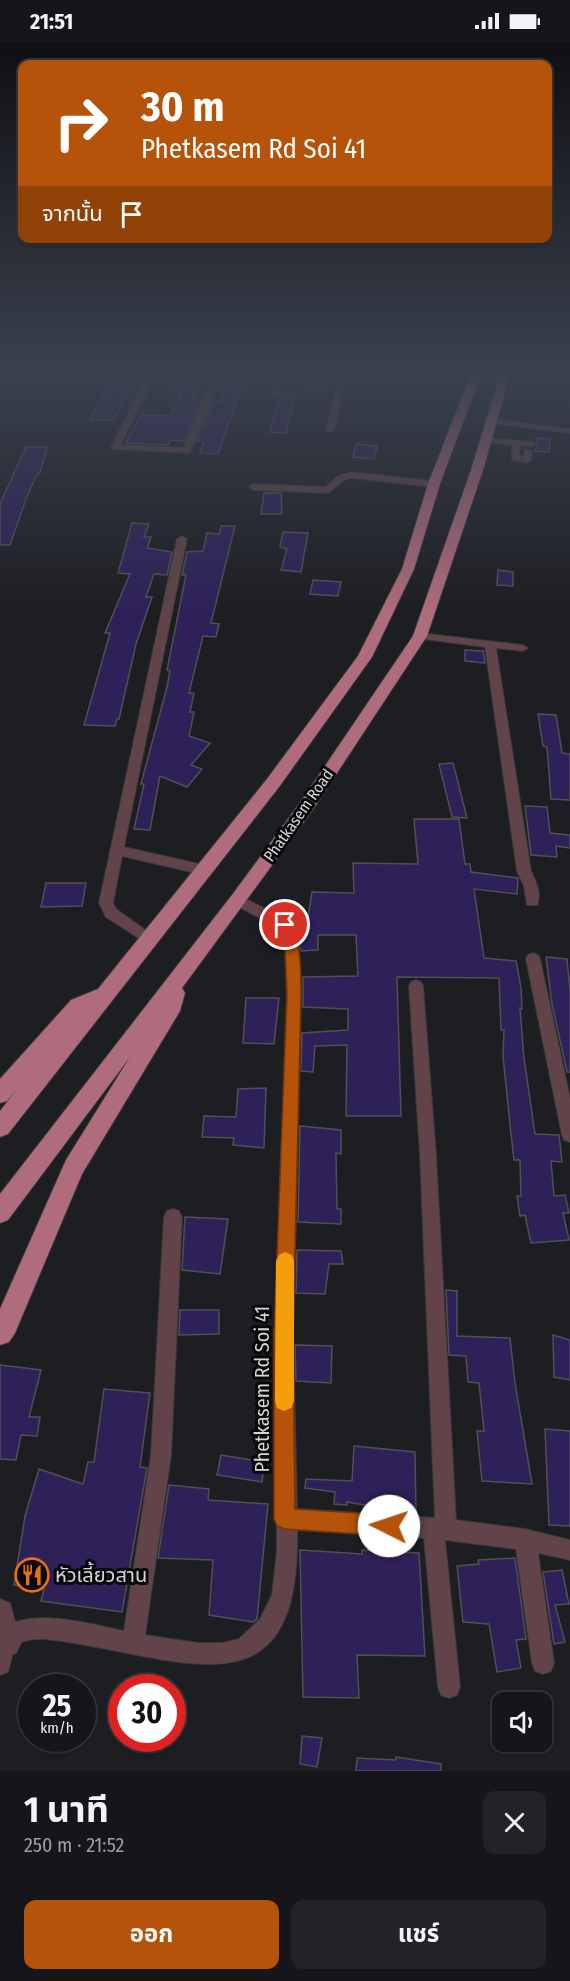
<!DOCTYPE html>
<html lang="th">
<meta charset="utf-8">
<style>
body{margin:0;font-family:"Fira Sans Condensed","Noto Sans Thai",sans-serif;background:#232327;color:#f1f3f6;height:100vh;display:flex;flex-direction:column;font-size:22px;white-space:nowrap}
*{box-sizing:border-box;margin:0}
p{font-size:20px;color:#9e9fa2}
.icon{flex:none;width:33px;height:33px;fill:none;stroke:currentColor;stroke-width:2;stroke-linecap:round;stroke-linejoin:round}
.map{position:relative;height:1729px;overflow:hidden}
.side{display:flex;flex-direction:column;background:#16161a;flex:1}
.side>*{flex:none}
.hud{position:absolute;left:18px;top:18px;width:534px;height:183px;border-radius:12px;box-shadow:0 2px 4px #0004,0 0 0 2px #353539;background:#b45309;color:#fff;overflow:hidden}
.tools{position:absolute;left:492px;top:1650px;display:grid;gap:12px}
.tools a{display:grid;place-items:center;width:60px;height:60px;border-radius:12px;background:#16161a;box-shadow:0 2px 4px #0004,0 0 0 2px #353539;font-size:30px}
.speed{position:absolute;left:18px;top:1632px;display:flex;gap:12px;font-size:30px;font-weight:700;text-align:center}
.speed>*{display:grid;place-content:center;width:78px;height:78px;border-radius:50%;background:#16161a;box-shadow:0 2px 4px #0004,0 0 0 2px #353539;line-height:1}
.speed small{font-size:15px;font-weight:400}
.speed .limit{border:9px solid #d22;background:#fff;color:#111}
.pin{position:absolute;display:grid;place-items:center;width:51px;height:51px;color:#fff;margin:-26px;border:3px solid #fff;border-radius:50%;box-shadow:0 2px 6px #0007}
.me{position:absolute;width:66px;margin:-33px;rotate:274deg;stroke-linejoin:round;filter:drop-shadow(0 0 4px #0008)}
.turn{display:flex;align-items:center;gap:21px;height:126px;padding:0 24px;font-size:27px}
.turn .icon{width:78px;height:78px;stroke-width:2.5}
.turn b{display:block;font-size:42px;line-height:51px}
.then{display:flex;align-items:center;height:57px;padding:0 24px;background:#0003;gap:12px;font-size:22px}
.round{display:grid;place-items:center;flex:none;width:63px;height:63px;border-radius:12px;background:#232327}
.head{display:flex;align-items:center;justify-content:space-between;height:102px;padding:0 24px}
h1{font-size:36px;font-weight:700;line-height:45px}
.primary-button{display:flex;gap:12px;margin-top:auto;padding:12px 24px}
.primary-button a{flex:1;height:69px;border-radius:12px;background:#b45309;color:#fff;font-size:24px;font-weight:700;line-height:69px;text-align:center}
.primary-button a+a{background:#232327;color:#f1f3f6}
.status{display:flex;justify-content:space-between;align-items:center;height:42px;padding:0 30px;background:#16161a;direction:ltr}
.status svg{height:16px;fill:currentColor}
.map>svg:first-child{display:block}
.building{fill:#2e2159;stroke:#505054;stroke-width:1.5}
.lines{fill:none;stroke-linecap:round;stroke-linejoin:round}
.minor-casing{stroke:#37383b;stroke-width:2}
.tertiary-casing{stroke:#37383b;stroke-width:2}
.trunk-casing{stroke:#37383b;stroke-width:2}
.minor{fill:#614349;fill-rule:evenodd}
.tertiary{fill:#614349;fill-rule:evenodd}
.trunk{fill:#af6c7c;fill-rule:evenodd}
.route{fill:#b45309;stroke:#753606;stroke-width:1.5}
.slow{fill:#f59e0b}
.labels{text-anchor:middle;stroke-width:6;stroke-linejoin:round;paint-order:stroke}
.street-label{font-size:16px;fill:#d5d6d8;stroke:#08080a}
.near-street-label{font-size:20px;fill:#d5d6d8;stroke:#08080a}
.near-poi-label{font-size:20px;fill:#d5d6d8;stroke:#08080a;text-anchor:start}
</style>
<div class="status"><b>21:51</b><svg viewBox="0 0 49 12"><path d="M0 12V9h3v3zM5 12V6h3v6zM10 12V3h3v9zM15 12V0h3v12zM26 1h20v11H26zM47 4h2v5h-2z"/></svg></div>
<div class="map">
<svg width="570" height="1729" viewBox="0 0 570 1729">
<rect width="100%" height="100%" fill="#1d1e22"/>
<g class="building">
<path d="M116 329H132L129 333H136L114 378H90Z"/>
<path d="M177 329 203 330 192 357 202 358 185 399 171 398 168 403 126 401 141 373 171 374 183 347 168 346Z"/>
<path d="M232 329H247L218 412 200 411 204 400 197 399 214 358 220 359Z"/>
<path d="M308 329 329 330 325 347 304 346Z"/>
<path d="M281 351H296L286 391 270 390Z"/>
<path d="M536 396 550 397 549 410 535 409 538 403Z"/>
<path d="M356 402 377 404 374 417 353 415Z"/>
<path d="M26 405H47L40 431 37 432 26 457 10 503H0V462Z"/>
<path d="M264 451H281L282 472H261Z"/>
<path d="M132 481 149 482 144 495H151L147 506 172 510 167 533 154 532 146 555H152L136 602 119 677H117L115 684 84 683 110 591H105L130 532 118 531Z"/>
<path d="M221 484H235L211 581 219 582 216 595 203 594 189 651H194L190 670H194L189 694 210 701 191 723 202 727 187 745 160 734 150 788 134 787 144 742H141L167 645 170 629 167 628 186 533H182L187 510 203 509 207 491 219 492Z"/>
<path d="M283 490 308 491 301 530 281 528 287 507 280 505Z"/>
<path d="M498 528 513 530V544L497 543Z"/>
<path d="M313 538 341 540 338 554 310 552Z"/>
<path d="M465 608 483 609 485 621 465 619Z"/>
<path d="M538 672 556 673 562 711 570 712V758L551 757 547 705 543 704Z"/>
<path d="M453 721 467 776 452 775 439 722Z"/>
<path d="M525 764 547 765 550 791 570 793V806L556 804 557 815 531 813Z"/>
<path d="M414 777H459L465 822H470L471 830 518 836 517 852 474 847 484 916 516 919 521 946 522 967 520 966 524 1016 535 1092 559 1093 562 1120 551 1119 554 1154 565 1153 569 1171H563L569 1198 531 1201 525 1173 520 1174 517 1154H521L520 1118H514L511 1092 503 1014 504 988H501L499 936 397 935 401 1074H346L347 1003 315 1004 313 1030 301 1029 302 991 348 988V967L303 965V935L358 934 356 893H318V908L301 909 297 892 305 893 312 850 354 851 353 821 418 822Z"/>
<path d="M46 841H86L82 864 41 865Z"/>
<path d="M546 915 567 917 570 947V1030H567L552 962Z"/>
<path d="M246 956H279L274 1002 243 1001Z"/>
<path d="M266 1046 264 1106 233 1103 234 1096 202 1095 204 1074 236 1075 238 1047Z"/>
<path d="M300 1084 341 1088V1112L336 1111 337 1167H341V1182L298 1180Z"/>
<path d="M185 1175 228 1177 220 1232 182 1228Z"/>
<path d="M297 1208 341 1209 343 1222H329L325 1252 296 1251Z"/>
<path d="M446 1248 457 1249V1294L510 1296 515 1341 532 1442 482 1439 477 1389H484L479 1341 468 1340 466 1314 449 1313Z"/>
<path d="M180 1268H219V1292L179 1293Z"/>
<path d="M553 1293 570 1298V1338L554 1335Z"/>
<path d="M295 1303 332 1304 331 1341 296 1339Z"/>
<path d="M0 1323 41 1328 29 1375H40L37 1394 21 1393 16 1418 0 1417Z"/>
<path d="M104 1347 150 1351 140 1425 147 1426 122 1570 41 1559 44 1547 14 1543 25 1474 39 1427 83 1442 88 1420H94Z"/>
<path d="M545 1387 570 1389V1484L549 1483Z"/>
<path d="M354 1404 415 1410 416 1472 347 1460V1463L334 1462 335 1450 305 1446 306 1437 352 1439Z"/>
<path d="M221 1413 264 1420 262 1440 217 1433Z"/>
<path d="M169 1443 209 1447 208 1458 268 1462 257 1577 253 1580 209 1573 213 1518 158 1516Z"/>
<path d="M300 1508 362 1512V1508L419 1511 425 1614 357 1613 359 1656 303 1655Z"/>
<path d="M515 1516 526 1597 516 1598 521 1626 497 1630 489 1582 463 1580 457 1524 479 1522 478 1518Z"/>
<path d="M562 1528 569 1562 555 1563 565 1600 554 1602 543 1530Z"/>
<path d="M302 1694 322 1696 317 1725 300 1722Z"/>
<path d="M396 1715 441 1722V1729H356L357 1716 396 1718Z"/>
</g>
<g class="lines">
<defs>
<g id="minor">
<path d="M150 329H158L120 403 184 406 216 329H224L190 411 115 407 111 405Z"/>
<path d="M278 329H286L278 352 274 354 270 352Z"/>
<path d="M340 329H348L334 388 330 390 326 388Z"/>
<path d="M492 377 570 387V391L489 381 488 379Z"/>
<path d="M483 396 532 400 536 402 532 404 520 403 519 414 523 415 525 407 532 409 531 418 527 421 512 418V403L486 400H483Z"/>
<path d="M351 430 434 439 438 442 434 445 351 436 344 438 328 451 253 448 249 445 253 442 326 445 338 434Z"/>
<path d="M182 494 187 497 124 805 204 823 211 828 204 833 122 814 113 861 116 867 154 894 156 898 154 902 149 903 106 875 99 861 177 497Z"/>
<path d="M420 591 523 603 528 606 523 609 496 606 531 829C536 840 542 851 537 863H527L524 844 517 829 485 605 416 596V592Z"/>
<path d="M238 853 290 879 299 905 301 952 293 1293 297 1467 435 1476 420 1113 409 944 411 940 416 938 421 940 423 944 436 1113 456 1478 525 1487 570 1498V1518L538 1511 554 1621 551 1629 543 1632 535 1629 532 1621 516 1507 445 1498 460 1645 457 1653 449 1656 441 1653 438 1645 424 1496 297 1488C301 1668 197 1622 74 1601 60 1599 33 1593 20 1601 12 1606 11 1621 8 1630L0 1633V1590C26 1563 91 1582 124 1589L151 1413 164 1175 167 1169 173 1167 179 1169 182 1175 171 1413 145 1593 198 1601H222L239 1597 260 1577 272 1553 277 1508 275 1293 287 952 285 905 279 886 233 862 231 858 233 854Z"/>
<path d="M533 911 538 913 540 917 570 1056V1100L564 1098 562 1093 526 917 528 913Z"/>
</g>
<path id="tertiary" d="M0 1557 10 1561 21 1601 16 1611 6 1616 0 1613Z"/>
<g id="trunk">
<path d="M472 329H482L440 442 414 527 372 615 279 745 8 1092 0 1095V1069L18 1046 7 1059 0 1061V1037L71 958 98 947 267 737 358 614 402 527 428 442Z"/>
<path d="M501 329H511L483 428 427 594 314 766 182 946 185 951 180 969 82 1132 15 1291 9 1300 0 1303V1267L66 1118 130 1015 8 1178 0 1181V1152L232 853 302 758 413 594 471 428Z"/>
</g>
</defs>
<use href="#minor" class="minor-casing"/>
<use href="#tertiary" class="tertiary-casing"/>
<use href="#trunk" class="trunk-casing"/>
<use href="#minor" class="minor"/>
<use href="#tertiary" class="tertiary"/>
<use href="#trunk" class="trunk"/>
</g>
<linearGradient id="sky" x2="0" y2="1"><stop stop-color="#101013"/><stop offset="0.58" stop-color="#3a414f"/><stop offset="1" stop-color="#3a414f" stop-opacity="0"/></linearGradient>
<rect width="570" height="571" fill="url(#sky)"/>
<path class="route" d="M285 878C302 883 301 937 301 952L293 1293 295 1467 389 1473 397 1476 400 1484 397 1491 389 1494 285 1487 277 1484 274 1477V1293L287 952 285 905 279 883Z"/>
<path class="slow" d="M285 1210 292 1213 294 1219V1359L291 1366 284 1369 277 1366 275 1359 276 1219 279 1213Z"/>
<defs>
<symbol id="restaurant-ring" viewBox="-11 -11 22 22"><circle r="9.5" fill="#08080a" stroke="#e8710a" stroke-width="1.5"/><path d="M-5-6h1v4h1v-4h1v4h1v-4h1v5L-1.5 .5V6h-2V.5L-5-1ZM5-6V6H3V1.5H1.5Q1.5-4 5-6Z" fill="#e8710a"/></symbol>
</defs>
<g fill-rule="evenodd">
<use href="#restaurant-ring" x="13" y="1514" width="38" height="38"/>
</g>
<g class="labels">
<g class="street-label">
<text transform="translate(298 773) rotate(-55)" y="6">Phatkasem Road</text>
</g>
<g class="near-street-label">
<text transform="translate(262 1347) rotate(-90)" y="7">Phetkasem Rd Soi 41</text>
</g>
<g class="near-poi-label">
<text x="55" y="1540">หัวเลี้ยวสาน</text>
</g>
</g>
</svg>
<div class="tools">
<a><svg class="icon" aria-label="sound" viewBox="0 0 24 24"><path d="M4 9h4l5-4v14l-5-4H4zM17 9q2 3 0 6"/></svg></a>
</div>
<div class="speed"><div>25<small>km/h</small></div><div class="limit">30</div></div>
<div class="pin" style="left:285px;top:883px;background:#d93025"><svg class="icon" aria-label="arrive" viewBox="0 0 24 24"><path d="M6 21V4h12l-3 4 3 4H6"/></svg></div>
<svg class="me" style="left:389px;top:1484px" viewBox="-20 -20 40 40"><circle r="19" fill="#fff"/><path d="M0-13L10 11 0 6-10 11z" fill="#b45309"/></svg>
<div class="hud">
<div class="turn"><svg class="icon" aria-label="right" viewBox="0 0 24 24"><path d="M7 20v-9h11M14 6l5 5-5 5"/></svg><div><b>30 m</b>Phetkasem Rd Soi 41</div></div>
<div class="then">จากนั้น<svg class="icon" aria-label="arrive" viewBox="0 0 24 24"><path d="M6 21V4h12l-3 4 3 4H6"/></svg></div>
</div>
</div>
<section class="side">
<div class="head"><div><h1>1 นาที</h1><p>250 m · 21:52</p></div><a class="round"><svg class="icon" aria-label="close" viewBox="0 0 24 24"><path d="M6 6l12 12M18 6L6 18"/></svg></a></div>
<div class="primary-button"><a>ออก</a><a>แชร์</a></div>
</section>
